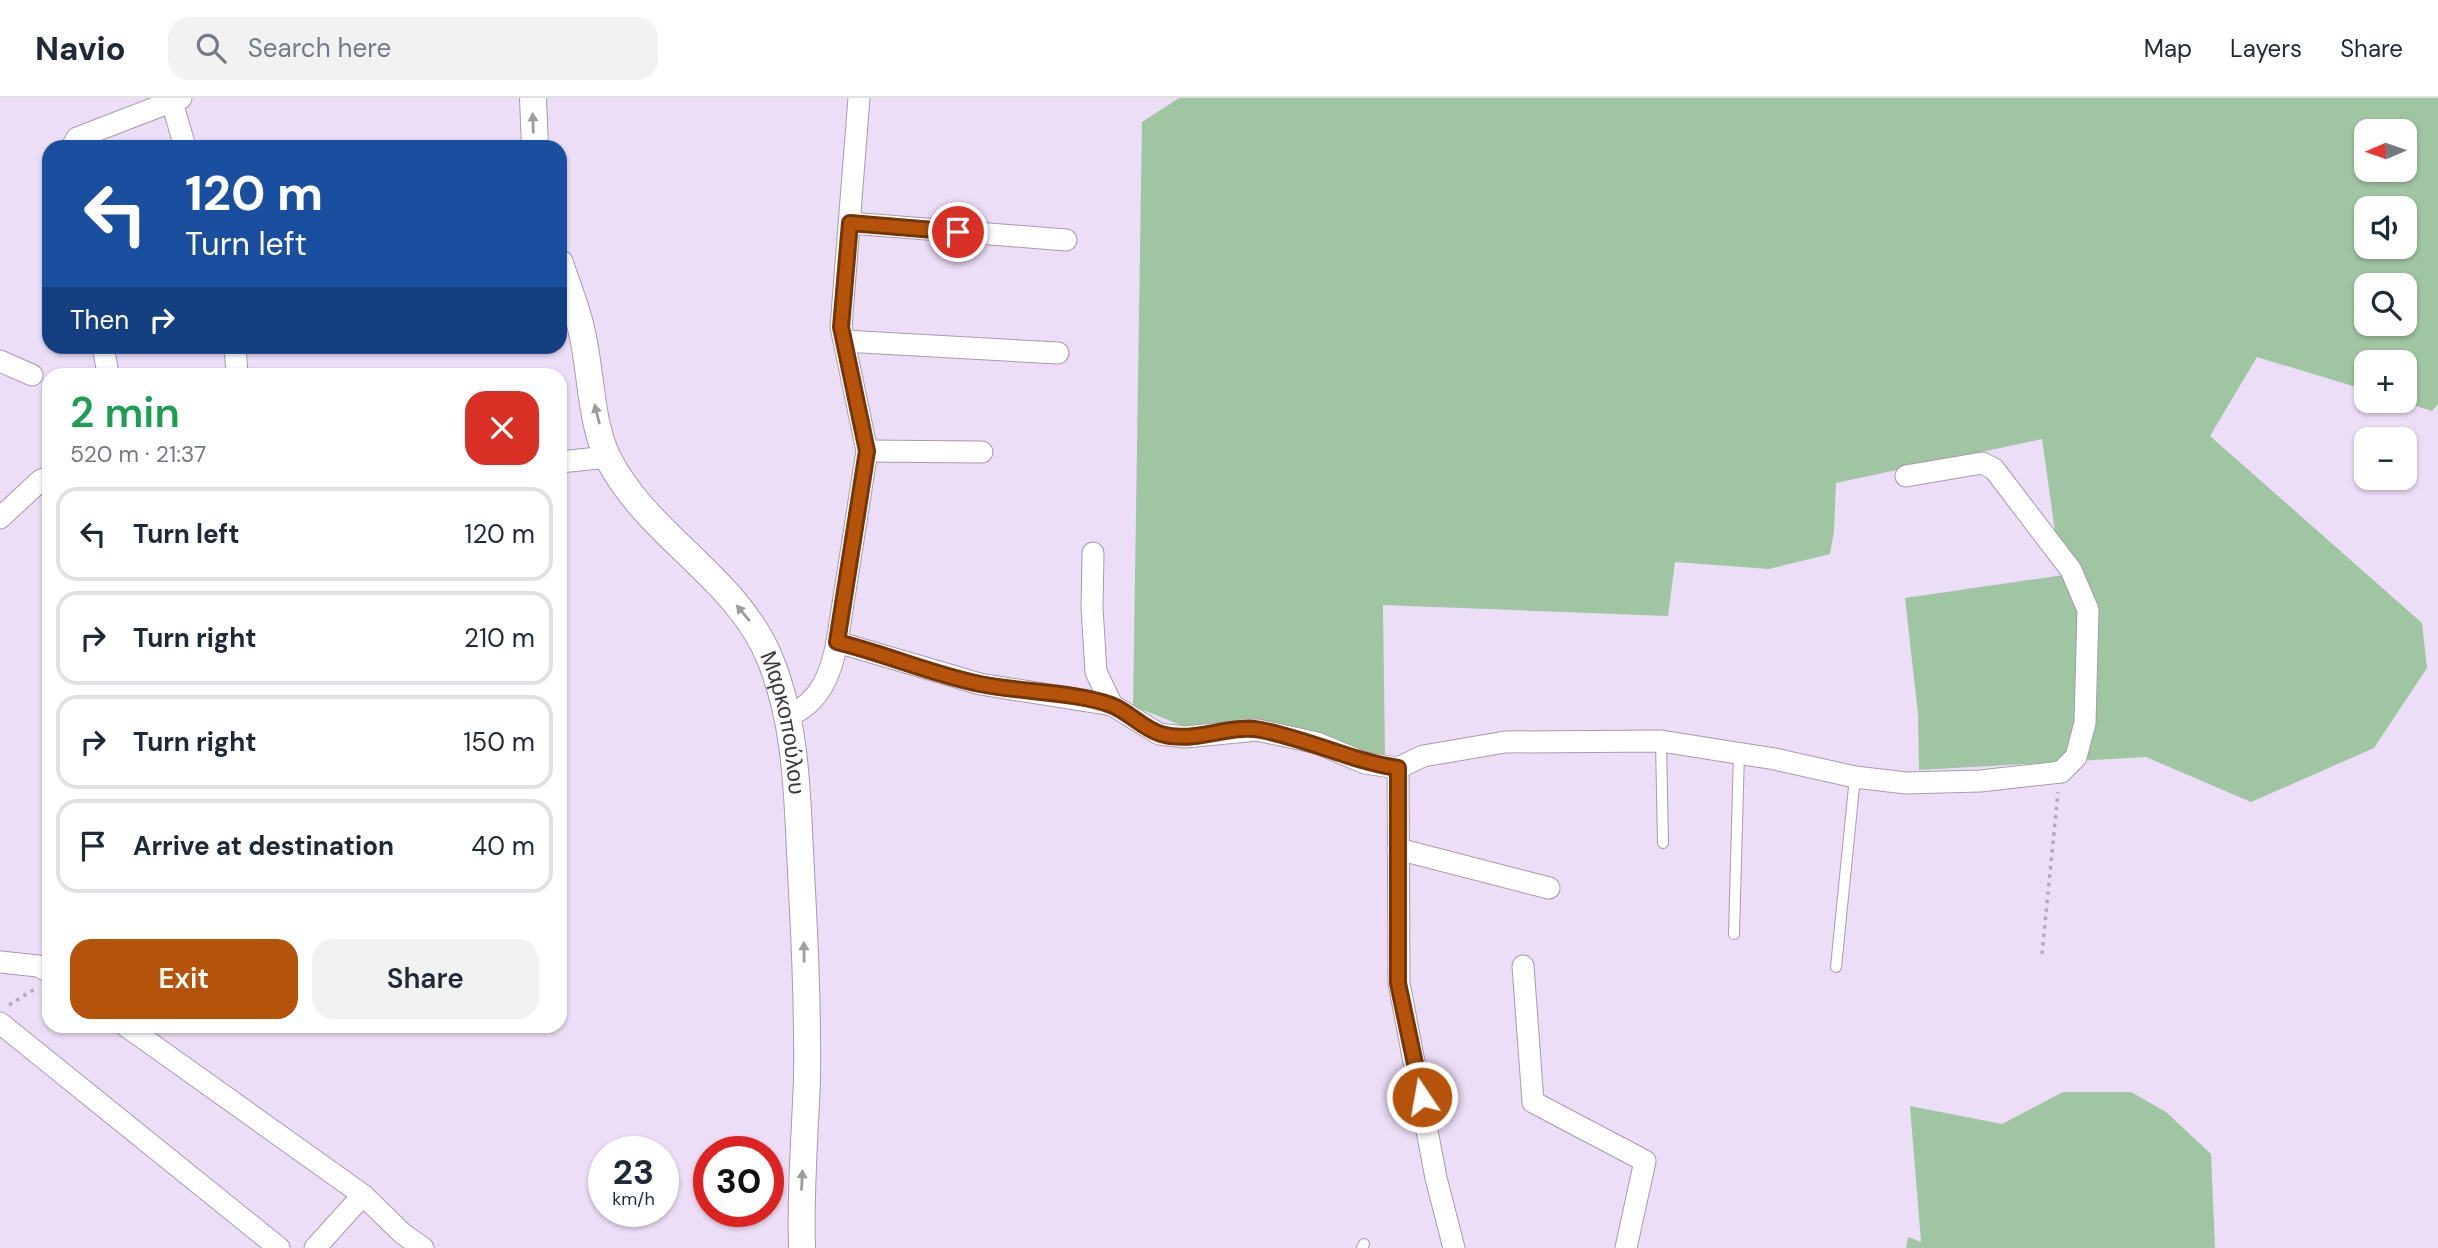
<!DOCTYPE html>
<meta charset="utf-8">
<style>
body{margin:0;font-family:"DM Sans",sans-serif;background:#f2f2f3;color:#1f2937;height:100vh;display:flex;flex-direction:column;font-size:26px;white-space:nowrap}
*{box-sizing:border-box;margin:0}
p{font-size:23px;color:#747a83}
.icon{flex:none;width:38px;height:38px;fill:none;stroke:currentColor;stroke-width:2;stroke-linecap:round;stroke-linejoin:round}
.map{position:relative;flex:1;overflow:hidden}
.side{position:absolute;left:42px;top:270px;width:525px;height:665px;display:flex;flex-direction:column;background:#fff;border-radius:21px;box-shadow:0 2px 5px #0004}
.side>*{flex:none}
.hud{position:absolute;left:42px;top:42px;width:525px;height:214px;border-radius:21px;box-shadow:0 2px 5px #0004;background:#1a4fa0;color:#fff;overflow:hidden}
.needle{width:46px;rotate:268deg}
.buttons{position:absolute;left:2354px;top:21px;display:grid;gap:14px}
.buttons a{display:grid;place-items:center;width:63px;height:63px;border-radius:14px;background:#fff;box-shadow:0 2px 5px #0004;font-size:35px}
.speed{position:absolute;left:588px;top:1038px;display:flex;gap:14px;font-size:35px;font-weight:700;text-align:center}
.speed>*{display:grid;place-content:center;width:91px;height:91px;border-radius:50%;background:#fff;box-shadow:0 2px 5px #0004;line-height:1}
.speed small{font-size:18px;font-weight:400}
.speed .limit{border:10px solid #d22;background:#fff;color:#111}
.pin{position:absolute;display:grid;place-items:center;width:60px;height:60px;color:#fff;margin:-30px;border:4px solid #fff;border-radius:50%;box-shadow:0 2px 7px #0007}
.me{position:absolute;width:77px;margin:-38px;rotate:348deg;stroke-linejoin:round;filter:drop-shadow(0 0 5px #0008)}
.turn{display:flex;align-items:center;gap:24px;height:147px;padding:0 28px;font-size:32px}
.turn .icon{width:91px;height:91px;stroke-width:2.5}
.turn b{display:block;font-size:49px;line-height:60px}
.then{display:flex;align-items:center;height:66px;padding:0 28px;background:#0003;gap:14px;font-size:26px}
.round{display:grid;place-items:center;flex:none;width:74px;height:74px;border-radius:21px;background:#f2f2f3}
.head{display:flex;align-items:center;justify-content:space-between;height:119px;padding:0 28px}
h1{font-size:42px;font-weight:600;line-height:52px;color:#1e9e55}
.button{display:flex;gap:14px;margin-top:auto;padding:14px 28px}
.button a{flex:1;height:80px;border-radius:21px;background:#b45309;color:#fff;font-size:28px;font-weight:600;line-height:80px;text-align:center}
.button a+a{background:#f2f2f3;color:#1f2937}
ul{padding:0;list-style:none}
li{display:flex;align-items:center;gap:21px;height:94px;margin:0 14px 10px;padding:0 14px;border:4px solid #e0e1e3;border-radius:21px}
li div{flex:1}
li b{display:block;font-size:26px}
li em{font-style:normal}
header{display:flex;align-items:center;gap:42px;box-sizing:border-box;height:98px;padding:0 35px;background:#fff;border-bottom:2px solid #e0e1e3}
header strong{font-size:33px}
nav{display:flex;gap:38px;margin-inline-start:auto;font-size:24px}
.search{width:490px;height:63px;background:#f2f2f3;display:flex;align-items:center;gap:18px;box-sizing:border-box;padding:0 24px;border-radius:21px;color:#747a83;font-size:26px}
.map>svg:first-child{display:block}
.green{fill:#a0c5a3;fill-rule:evenodd}
.lines{fill:none;stroke-linecap:round;stroke-linejoin:round}
.service-casing{stroke:#a79ab1;stroke-width:12}
.minor-casing{stroke:#a79ab1;stroke-width:23}
.tertiary-casing{stroke:#a79ab1;stroke-width:28}
.path{stroke:#b3a8bc;stroke-width:3.5;stroke-dasharray:3.5 5;stroke-linecap:butt}
.service{stroke:#fff;stroke-width:10}
.minor{stroke:#fff;stroke-width:21}
.tertiary{stroke:#fff;stroke-width:26}
.oneway{fill:#9e9ca0}
.route-casing{stroke:#753606;stroke-width:18}
.route{stroke:#b45309;stroke-width:12}
.labels{text-anchor:middle;stroke-width:5;stroke-linejoin:round;paint-order:stroke}
.street-label{font-size:23px;fill:#3e3942;stroke:#ecdef6}
</style>
<header>
<strong>Navio</strong>
<div class="search"><svg class="icon" aria-label="search" viewBox="0 0 24 24"><circle cx="10" cy="10" r="6"/><path d="M15 15l6 6"/></svg>Search here</div>
<nav><a>Map</a><a>Layers</a><a>Share</a></nav>
</header>
<div class="map">
<svg width="2438" height="1150" viewBox="0 0 2438 1150">
<rect width="100%" height="100%" fill="#ecdef6"/>
<g class="green">
<path d="M1179 0H2438V306L2432 313 2400 303H2404V264H2366V292L2257 259 2210 338 2422 525 2427 570 2374 650 2251 704 2146 659 1919 672 1918 616 1905 500 2064 477 2058 455 2042 341 1836 385 1834 433 1830 456 1769 471 1675 464 1668 518 1383 507 1385 660 1274 624 1247 621 1188 630 1133 608 1142 24ZM2366 33H2404V72H2366ZM2366 110H2404V149H2366ZM2366 187H2404V226H2366Z"/>
<path d="M2063 994H2131L2166 1014 2211 1056 2215 1150H1906L1908 1139 1921 1144 1910 1008 2002 1026Z"/>
</g>
<g class="lines">
<defs>
<g id="service">
<path d="M1661 643 1663 745"/>
<path d="M1734 836 1739 655"/>
<path d="M1836 869 1855 679"/>
<path d="M1362 1150 1364 1146"/>
</g>
<g id="minor">
<path d="M172 4 185 49"/>
<path d="M72 49 77 40 181 0"/>
<path d="M850 125 1066 142"/>
<path d="M844 243 1058 255"/>
<path d="M103 248 108 276"/>
<path d="M235 248 237 276"/>
<path d="M0 263 32 277"/>
<path d="M867 353 982 354"/>
<path d="M560 364 608 359"/>
<path d="M0 420 41 382 49 379"/>
<path d="M1093 455 1092 510 1096 574 1112 607"/>
<path d="M837 544 867 353 841 229 859 0"/>
<path d="M788 618C820 605 831 576 837 544L980 586 1112 607 1159 636 1185 639 1257 632 1317 645 1365 665 1398 670"/>
<path d="M1398 751 1549 790"/>
<path d="M0 864 38 868 49 874"/>
<path d="M1523 868 1533 1004 1645 1063 1626 1150"/>
<path d="M0 925 279 1150"/>
<path d="M126 928 363 1097 402 1135 423 1150"/>
<path d="M315 1150 363 1097"/>
<path d="M1454 1150 1436 1080 1399 885 1398 670 1423 658 1505 644 1661 643 1775 661 1855 679 1906 685 1980 683 2061 674 2076 659 2085 625 2088 512 2071 472 1994 371 1982 365 1906 378"/>
</g>
<g id="tertiary">
<path d="M533 0 535 49"/>
<path id="s1" d="M560 165C567 187 576 208 581 230 591 269 590 324 608 360 647 438 737 479 770 561 795 622 797 688 800 753 804 829 808 905 807 981 805 1037 800 1093 802 1150"/>
</g>
</defs>
<use href="#service" class="service-casing"/>
<use href="#minor" class="minor-casing"/>
<use href="#tertiary" class="tertiary-casing"/>
<g class="path">
<path d="M2042 856 2058 694"/>
<path d="M9 907 38 889"/>
</g>
<use href="#service" class="service"/>
<use href="#minor" class="minor"/>
<use href="#tertiary" class="tertiary"/>
</g>
<defs><path id="oneway-solid" d="M-6-.8H1V-3.2L6.5 0L1 3.2V.8H-6Z" transform="scale(1.75)"/></defs>
<g class="oneway">
<use href="#oneway-solid" transform="translate(533 25) rotate(-92)"/>
<use href="#oneway-solid" transform="translate(597 316) rotate(-104)"/>
<use href="#oneway-solid" transform="translate(743 515) rotate(-130)"/>
<use href="#oneway-solid" transform="translate(804 854) rotate(-91)"/>
<use href="#oneway-solid" transform="translate(802 1082) rotate(-87)"/>
</g>
<g class="lines">
<defs>
<path id="route" d="M958 134 850 125 841 229 867 353 837 544C886 556 931 576 980 586 1018 594 1076 594 1111 607 1128 613 1143 631 1161 636 1194 646 1228 626 1261 632 1308 641 1351 663 1398 670V885L1422 999"/>
</defs>
<use href="#route" class="route-casing"/>
<use href="#route" class="route"/>
</g>
<g class="labels">
<g class="street-label">
<text dy="8" stroke="none"><textPath href="#s1" startOffset="527">Μαρκοπούλου</textPath></text>
</g>
</g>
</svg>
<div class="buttons">
<a><svg class="needle" viewBox="-14 -14 28 28"><path d="M0-13l5 13h-10z" fill="#e53935"/><path d="M0 13l5-13h-10z" fill="#747a83"/></svg></a>
<a><svg class="icon" aria-label="sound" viewBox="0 0 24 24"><path d="M4 9h4l5-4v14l-5-4H4zM17 9q2 3 0 6"/></svg></a>
<a><svg class="icon" aria-label="search" viewBox="0 0 24 24"><circle cx="10" cy="10" r="6"/><path d="M15 15l6 6"/></svg></a>
<a>+</a>
<a>−</a>
</div>
<div class="speed"><div>23<small>km/h</small></div><div class="limit">30</div></div>
<div class="pin" style="left:958px;top:134px;background:#d93025"><svg class="icon" aria-label="arrive" viewBox="0 0 24 24"><path d="M6 21V4h12l-3 4 3 4H6"/></svg></div>
<svg class="me" style="left:1422px;top:999px" viewBox="-20 -20 40 40"><circle r="17" fill="#b45309" stroke="#fff" stroke-width="3"/><path d="M0-11L8 9 0 5-8 9z" fill="#fff"/></svg>
<div class="hud">
<div class="turn"><svg class="icon" aria-label="left" viewBox="0 0 24 24"><path d="M17 20v-9H6M10 6l-5 5 5 5"/></svg><div><b>120 m</b>Turn left</div></div>
<div class="then">Then<svg class="icon" aria-label="right" viewBox="0 0 24 24"><path d="M7 20v-9h11M14 6l5 5-5 5"/></svg></div>
</div>
<section class="side">
<div class="head"><div><h1>2 min</h1><p>520 m · 21:37</p></div><a class="round" style="background:#d93025;color:#fff"><svg class="icon" aria-label="close" viewBox="0 0 24 24"><path d="M6 6l12 12M18 6L6 18"/></svg></a></div>
<ul>
<li><svg class="icon" aria-label="left" viewBox="0 0 24 24"><path d="M17 20v-9H6M10 6l-5 5 5 5"/></svg><div><b>Turn left</b></div><em>120 m</em></li>
<li><svg class="icon" aria-label="right" viewBox="0 0 24 24"><path d="M7 20v-9h11M14 6l5 5-5 5"/></svg><div><b>Turn right</b></div><em>210 m</em></li>
<li><svg class="icon" aria-label="right" viewBox="0 0 24 24"><path d="M7 20v-9h11M14 6l5 5-5 5"/></svg><div><b>Turn right</b></div><em>150 m</em></li>
<li><svg class="icon" aria-label="arrive" viewBox="0 0 24 24"><path d="M6 21V4h12l-3 4 3 4H6"/></svg><div><b>Arrive at destination</b></div><em>40 m</em></li>
</ul>
<div class="button"><a>Exit</a><a>Share</a></div>
</section>
</div>
